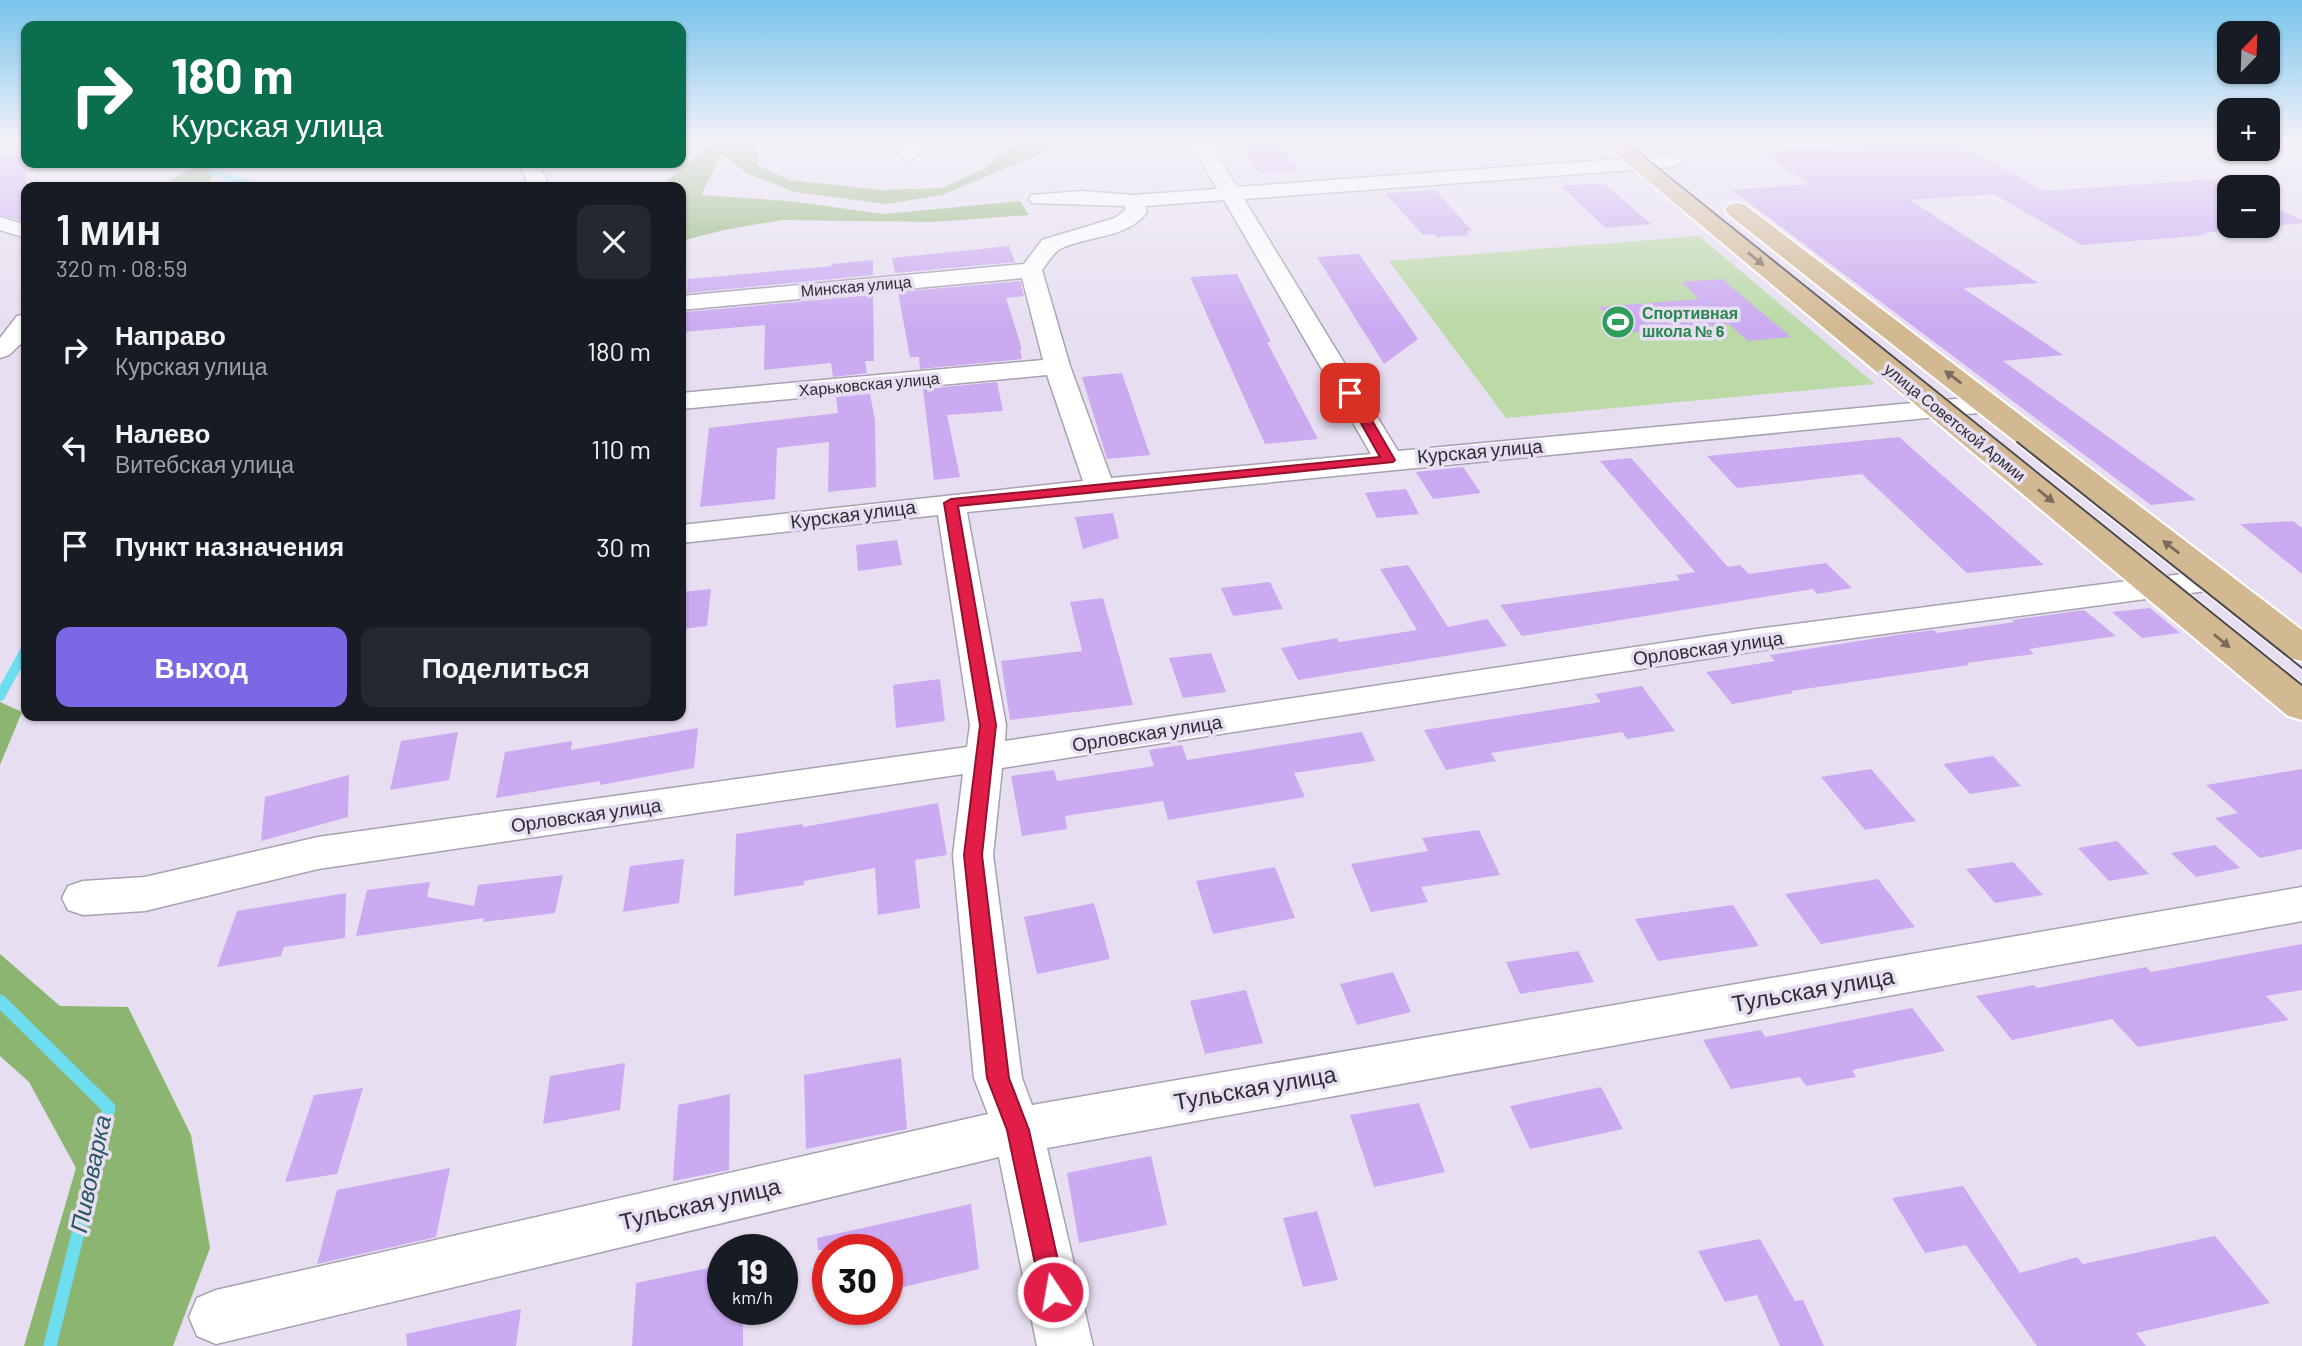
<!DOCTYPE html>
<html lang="ru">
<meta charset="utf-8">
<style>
body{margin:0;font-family:Barlow,sans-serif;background:#242831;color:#f1f3f6;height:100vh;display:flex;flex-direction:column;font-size:26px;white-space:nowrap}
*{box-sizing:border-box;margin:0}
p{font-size:23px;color:#9ea1a6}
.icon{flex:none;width:38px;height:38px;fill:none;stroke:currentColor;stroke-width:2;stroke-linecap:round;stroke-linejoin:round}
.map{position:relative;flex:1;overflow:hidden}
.panel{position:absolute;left:21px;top:182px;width:665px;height:539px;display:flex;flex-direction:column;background:#171b24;border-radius:14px;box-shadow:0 2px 5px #0004}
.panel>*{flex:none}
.top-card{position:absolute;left:21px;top:21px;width:665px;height:147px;border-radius:14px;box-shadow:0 2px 5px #0004;background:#0b6e4f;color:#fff;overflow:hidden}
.needle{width:46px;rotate:23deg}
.controls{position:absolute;left:2217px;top:21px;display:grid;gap:14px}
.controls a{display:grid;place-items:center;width:63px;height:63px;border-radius:14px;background:#171b24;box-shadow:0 2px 5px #0004;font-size:35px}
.speed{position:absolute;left:707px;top:1234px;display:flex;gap:14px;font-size:35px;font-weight:700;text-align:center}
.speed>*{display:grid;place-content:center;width:91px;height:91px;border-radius:50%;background:#171b24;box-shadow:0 2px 5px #0004;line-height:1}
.speed small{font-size:18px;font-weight:400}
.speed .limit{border:10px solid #d22;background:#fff;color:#111}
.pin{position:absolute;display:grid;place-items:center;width:60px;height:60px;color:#fff;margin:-30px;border-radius:14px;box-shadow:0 4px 10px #0006}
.me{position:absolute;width:77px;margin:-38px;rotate:348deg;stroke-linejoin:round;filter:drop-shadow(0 0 5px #0008)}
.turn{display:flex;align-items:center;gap:24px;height:147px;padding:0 35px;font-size:32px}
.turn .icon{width:91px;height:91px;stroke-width:2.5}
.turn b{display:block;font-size:49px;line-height:60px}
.round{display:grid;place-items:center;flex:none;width:74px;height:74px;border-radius:14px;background:#242831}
.overview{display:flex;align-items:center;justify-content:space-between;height:119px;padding:0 35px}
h1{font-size:42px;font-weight:600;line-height:52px}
.cta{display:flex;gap:14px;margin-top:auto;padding:14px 35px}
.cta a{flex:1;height:80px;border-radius:14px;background:#7c68e4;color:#fff;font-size:28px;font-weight:600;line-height:80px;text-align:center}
.cta a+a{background:#242831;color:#f1f3f6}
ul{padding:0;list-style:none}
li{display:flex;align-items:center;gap:21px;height:98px;padding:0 35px}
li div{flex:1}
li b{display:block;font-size:26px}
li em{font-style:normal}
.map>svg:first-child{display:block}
.green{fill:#bbdaa7}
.forest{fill:#8cb571}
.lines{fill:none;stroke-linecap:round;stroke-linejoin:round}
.stream-far2{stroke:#6eddf0;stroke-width:6}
.stream-far1{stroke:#6eddf0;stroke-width:10}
.stream{stroke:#6eddf0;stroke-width:13}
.building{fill:#cbaaf1}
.minor-casing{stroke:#a8a1b1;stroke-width:3}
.major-casing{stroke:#fff;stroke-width:4}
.minor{fill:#fff;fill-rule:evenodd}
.major{fill:#d3b992;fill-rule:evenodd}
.tram{stroke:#4c4951;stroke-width:2}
.oneway{fill:#796b5e}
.route{fill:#e11d48;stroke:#92132f;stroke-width:2}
.labels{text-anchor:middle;stroke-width:7;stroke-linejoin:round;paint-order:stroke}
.far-street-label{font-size:16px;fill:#2f2c33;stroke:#e7dff1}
.far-leisure-label{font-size:16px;font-weight:bold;fill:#27864d;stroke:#e7dff1;text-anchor:start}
.street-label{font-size:19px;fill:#2f2c33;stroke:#e7dff1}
.near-street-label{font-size:23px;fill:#2f2c33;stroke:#e7dff1}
.near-water-label{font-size:24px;font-style:italic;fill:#285860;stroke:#e7dff1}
</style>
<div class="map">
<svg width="2302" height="1346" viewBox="0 0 2302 1346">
<rect width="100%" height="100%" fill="#e7dff1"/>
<path class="green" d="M1699 236 1875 384 1506 418 1389 261Z"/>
<g class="forest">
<path d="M716 139H756L758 165 789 180 881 190 942 188 985 168 1021 139H1076L942 195 886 204 795 192 748 174 722 154 701 195 789 201 884 214 1020 201 1029 215 933 222 782 220 724 230 681 241V187H660Z"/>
<path d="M190 163H222L209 181H169L196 166Z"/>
<path d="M0 702 22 712 0 765Z"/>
<path d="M0 954 60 1006 128 1007 191 1135 210 1248 173 1346H24L76 1168 29 1082 0 1056Z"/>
</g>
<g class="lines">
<path class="stream-far2" d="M221 163 212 172 260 187"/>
<path class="stream-far1" d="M0 696 26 649"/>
<path class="stream" d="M0 1001 109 1108 50 1346"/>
</g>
<g class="building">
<path d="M1276 139 1300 171 1259 174 1237 142Z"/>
<path d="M1951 139 2044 191 2215 179 2233 187H2230V226H2268V204L2302 220V223L2203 233 2207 235 2082 245 1994 194 1910 200 2038 283 1963 288 2063 355 2003 361 2196 500 2151 505 1732 190 1808 184 1761 151Z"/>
<path d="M26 149V222L0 215V158Z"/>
<path d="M1604 183 1651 224 1606 228 1561 186Z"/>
<path d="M1436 190 1472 231H1467L1469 235 1437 237 1434 234 1423 235 1385 193Z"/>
<path d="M1009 246 1015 262 895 273 892 258Z"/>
<path d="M1359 254 1418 339 1384 364 1317 257Z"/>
<path d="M873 260V275L687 293 688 279 832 266 831 264Z"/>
<path d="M1237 274 1271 342H1267L1318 439 1265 444 1190 277Z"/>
<path d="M1722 279 1791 337 1748 341 1729 324 1625 333 1599 307 1699 299 1681 282Z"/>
<path d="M1020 281 1024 296 1006 298 1022 349H1020L1022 359 920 369 919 357H910L898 292Z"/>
<path d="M873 295 874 361H865L867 373 833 377 831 363 764 370 765 325 683 332 686 312Z"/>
<path d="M1122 373 1150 455 1107 459 1082 377Z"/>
<path d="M997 382 1003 411 947 415 960 477 934 480 923 389Z"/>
<path d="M870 394 875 420 876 487 828 492 829 442 777 448 775 499 700 507 709 428 838 413 836 397Z"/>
<path d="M1899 437 2044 565 1967 573 1862 474 1737 488 1707 456Z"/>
<path d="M1631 458 1728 567 1740 565 1749 574 1826 563 1852 588 1817 594 1813 589 1522 636 1500 605 1680 580 1676 575 1695 572 1600 461Z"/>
<path d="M1463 467 1481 493 1433 499 1416 472Z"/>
<path d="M1406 489 1419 514 1377 518 1365 493Z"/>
<path d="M1113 513 1119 538 1083 549 1075 517Z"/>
<path d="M2293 521 2302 528V574L2240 524Z"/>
<path d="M897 540 902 565 858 571 856 545Z"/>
<path d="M1408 565 1448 627 1487 619 1507 646 1298 680 1281 648 1337 638 1339 642 1417 630 1380 569Z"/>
<path d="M1270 582 1283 609 1233 616 1221 588Z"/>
<path d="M711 589 707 626 681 629V592Z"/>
<path d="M1103 598 1133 705 1010 720 1001 661 1082 651 1070 602Z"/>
<path d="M2150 608 2180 633 2142 638 2112 612Z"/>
<path d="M2084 610 2116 636 2029 649 2034 654 1967 663 1969 665 1791 691 1793 693 1732 704 1706 672 1775 661 1770 655 1903 634 1934 630 1937 633 2015 622 2012 620Z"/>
<path d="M1211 653 1226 692 1183 698 1169 658Z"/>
<path d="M940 679 945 721 896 728 893 685Z"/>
<path d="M1642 686 1675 731 1627 739 1622 732 1491 753 1496 761 1446 770 1424 730 1601 702 1595 694Z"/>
<path d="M698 728 694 768 600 785V781L496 798 505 752 572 741 571 750Z"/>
<path d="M458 732 449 780 390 790 401 741Z"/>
<path d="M1362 732 1375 761 1294 773 1305 797 1168 820 1163 801 1065 816 1067 829 1022 836 1011 776 1054 770 1057 781 1154 766 1149 750 1182 745 1187 760Z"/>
<path d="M1993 756 2021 786 1970 794 1943 764Z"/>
<path d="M1871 769 1916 821 1865 830 1821 777Z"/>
<path d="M2302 769V849L2260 858 2215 818 2238 813 2206 785Z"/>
<path d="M349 775 348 817 261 841 265 797Z"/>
<path d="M938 803 947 855 915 860 920 908 878 915 875 868 804 881V885L734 896 736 834 803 824V827Z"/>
<path d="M1479 830 1500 875 1421 887 1428 902 1371 912 1351 864 1428 851 1422 838Z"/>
<path d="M2117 841 2149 874 2109 881 2078 848Z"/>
<path d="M2215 845 2240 868 2196 877 2171 853Z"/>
<path d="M684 859 679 903 623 912 630 866Z"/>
<path d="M2013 862 2043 895 1995 903 1966 869Z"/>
<path d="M1275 867 1295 918 1213 934 1196 881Z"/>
<path d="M563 875 555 913 483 922 484 918 356 936 367 890 430 882 427 897 474 906 478 885Z"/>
<path d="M1878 879 1915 927 1821 944 1785 894Z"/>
<path d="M346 893 345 938 284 947 281 956 217 967 237 911Z"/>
<path d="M1094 903 1110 959 1037 974 1024 917Z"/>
<path d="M1733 905 1759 946 1658 961 1635 919Z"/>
<path d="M2302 944V990L2266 996 2289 1020 2138 1047 2112 1019 2012 1040 1976 996 2034 985 2037 988 2146 967 2151 972Z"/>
<path d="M1578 951 1594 982 1520 994 1506 962Z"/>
<path d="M1393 972 1411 1012 1357 1025 1340 984Z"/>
<path d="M1246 990 1263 1043 1205 1054 1190 1001Z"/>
<path d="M1912 1008 1945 1051 1852 1070 1856 1077 1806 1086 1800 1077 1731 1089 1703 1040 1761 1030 1765 1037Z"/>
<path d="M901 1058 907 1129 806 1149 804 1075Z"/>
<path d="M625 1063 620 1110 543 1124 550 1076Z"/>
<path d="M1601 1087 1623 1129 1530 1149 1510 1106Z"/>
<path d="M363 1088 337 1174 285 1182 314 1095Z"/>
<path d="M730 1094 729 1170 673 1181 678 1105Z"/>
<path d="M1419 1103 1445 1172 1374 1187 1350 1115Z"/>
<path d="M1151 1156 1167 1225 1079 1243 1067 1173Z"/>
<path d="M450 1168 436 1237 317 1264 337 1190Z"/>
<path d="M1963 1186 2020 1273 2077 1257 2083 1264 2215 1236 2270 1303 2136 1333 2146 1346H2037L1966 1245 1925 1253 1892 1198Z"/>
<path d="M971 1204 979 1269 887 1291V1250H818L817 1238Z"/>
<path d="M1317 1211 1338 1280 1303 1287 1283 1218Z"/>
<path d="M1760 1239 1795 1301 1803 1300 1824 1346H1780L1757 1295 1725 1302 1698 1251Z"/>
<path d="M723 1265V1309H743V1346H632L636 1283Z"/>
<path d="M521 1309 516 1346H407L406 1334Z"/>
</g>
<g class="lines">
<defs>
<g id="minor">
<path d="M906 139H924L914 158 907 160 897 154Z"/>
<path d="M1189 139H1207L1237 187 1673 155 1683 161 1673 167 1244 199 1398 451 1988 396 1997 398 2001 404 1997 410 1988 412 967 512 1006 725 1005 741 1756 629 2213 570 2224 573 2229 580 2224 587 2213 590 1756 651 1002 768 993 855 1022 1078 1032 1105 2302 887V921L1047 1148 1093 1346H1037L999 1157 216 1344 197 1336 189 1317 197 1298 216 1290 988 1114 974 1078 953 855 963 774 318 869 145 911 83 915 68 910 62 898 68 886 83 881 145 877 318 837 967 747 970 725 938 515 681 543V525L1083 481 1047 375 681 409V393L1043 360 1022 278 681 310V296L1024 264 1042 240 1115 218 1125 210V206L1032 203 1029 199 1032 195 1082 191 1134 195 1217 189ZM1224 200 1371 454 1111 478 1070 366 1042 270C1047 264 1053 253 1060 249 1088 235 1127 239 1147 212L1145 206Z"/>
<path d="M519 163H539L549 187H529Z"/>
<path d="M0 217 26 225V238L0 230Z"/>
<path d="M26 314V339L9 355 0 358V338L17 316Z"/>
</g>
<g id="major">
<path d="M1598 139H1620L2302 685V720L2288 716Z"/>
<path d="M1737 203 1745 205 2302 630V661L2289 658 1729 215 1725 210 1729 205Z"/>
</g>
</defs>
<use href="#minor" class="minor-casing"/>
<use href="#major" class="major-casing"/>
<use href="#minor" class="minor"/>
<use href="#major" class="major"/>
<g class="tram">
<path d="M1622 139 2302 685"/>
<path d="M2017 442 2302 668"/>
</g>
</g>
<defs><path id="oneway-solid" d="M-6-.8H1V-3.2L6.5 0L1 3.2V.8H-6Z" transform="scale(1.75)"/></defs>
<g class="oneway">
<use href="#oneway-solid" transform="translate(1756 259) rotate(39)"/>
<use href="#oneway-solid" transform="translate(1953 377) rotate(-143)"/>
<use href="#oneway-solid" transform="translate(2046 496) rotate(39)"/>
<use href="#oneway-solid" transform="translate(2171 547) rotate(-142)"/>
<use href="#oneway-solid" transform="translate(2222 641) rotate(39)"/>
</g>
<linearGradient id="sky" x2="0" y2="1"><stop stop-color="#77c4eb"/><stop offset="0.43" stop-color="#f4f1f9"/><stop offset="1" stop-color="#f4f1f9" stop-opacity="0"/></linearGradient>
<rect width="2302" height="327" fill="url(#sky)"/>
<path class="route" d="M1350 389 1356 393 1395 460 1393 462 958 506 996 725 982 855 1009 1078 1029 1130 1065 1292 1062 1301 1053 1304 1044 1301 1041 1292 1007 1130 987 1078 964 855 980 725 944 503 951 499 1380 457 1344 393Z"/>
<defs>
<symbol id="stadium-disc" viewBox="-11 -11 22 22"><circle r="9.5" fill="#2e9e5b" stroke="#e7dff1"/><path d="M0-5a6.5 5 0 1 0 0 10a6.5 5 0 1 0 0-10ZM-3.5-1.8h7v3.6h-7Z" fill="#fff"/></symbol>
</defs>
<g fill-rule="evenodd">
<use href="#stadium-disc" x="1599" y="303" width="38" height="38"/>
</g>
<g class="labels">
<g class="far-street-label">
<text transform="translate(856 286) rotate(-5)" y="6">Минская улица</text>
<text transform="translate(869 384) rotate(-5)" y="6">Харьковская улица</text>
<text transform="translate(1955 422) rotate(39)" y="6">улица Советской Армии</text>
</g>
<g class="far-leisure-label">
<text x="1642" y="319">Спортивная<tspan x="1642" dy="18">школа № 6</tspan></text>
</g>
<g class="street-label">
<text transform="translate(1480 451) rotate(-5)" y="7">Курская улица</text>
<text transform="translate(853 514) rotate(-7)" y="7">Курская улица</text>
<text transform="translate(1708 648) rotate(-8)" y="7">Орловская улица</text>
<text transform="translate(1147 733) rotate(-9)" y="7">Орловская улица</text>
<text transform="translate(586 815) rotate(-8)" y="7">Орловская улица</text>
</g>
<g class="near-street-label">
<text transform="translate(1813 990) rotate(-10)" y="8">Тульская улица</text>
<text transform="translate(1255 1088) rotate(-10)" y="8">Тульская улица</text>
<text transform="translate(700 1204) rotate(-13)" y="8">Тульская улица</text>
</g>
<g class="near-water-label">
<text transform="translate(91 1174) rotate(-78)" y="8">Пивоварка</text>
</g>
</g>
</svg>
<div class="controls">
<a><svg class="needle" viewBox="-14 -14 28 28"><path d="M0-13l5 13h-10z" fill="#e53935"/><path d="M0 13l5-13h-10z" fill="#9ea1a6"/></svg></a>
<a>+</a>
<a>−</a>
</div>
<div class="speed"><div>19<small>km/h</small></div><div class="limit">30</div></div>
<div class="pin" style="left:1350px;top:393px;background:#d93025"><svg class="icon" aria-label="arrive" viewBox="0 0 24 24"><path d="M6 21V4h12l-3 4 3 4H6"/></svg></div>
<svg class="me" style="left:1053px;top:1292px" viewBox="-20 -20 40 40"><circle r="17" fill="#e11d48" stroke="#fff" stroke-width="3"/><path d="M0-11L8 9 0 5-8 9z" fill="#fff"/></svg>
<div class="top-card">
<div class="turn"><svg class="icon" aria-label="right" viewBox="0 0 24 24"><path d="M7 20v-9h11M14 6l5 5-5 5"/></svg><div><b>180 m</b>Курская улица</div></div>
</div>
<section class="panel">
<div class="overview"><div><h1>1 мин</h1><p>320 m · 08:59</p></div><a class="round"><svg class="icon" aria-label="close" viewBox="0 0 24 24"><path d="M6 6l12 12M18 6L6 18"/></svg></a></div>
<ul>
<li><svg class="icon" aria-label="right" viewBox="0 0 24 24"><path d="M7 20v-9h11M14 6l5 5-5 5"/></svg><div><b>Направо</b><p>Курская улица</p></div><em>180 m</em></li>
<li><svg class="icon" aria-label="left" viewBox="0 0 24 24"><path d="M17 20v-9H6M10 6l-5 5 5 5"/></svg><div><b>Налево</b><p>Витебская улица</p></div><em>110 m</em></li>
<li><svg class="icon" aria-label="arrive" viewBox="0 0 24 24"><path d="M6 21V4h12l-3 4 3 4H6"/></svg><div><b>Пункт назначения</b></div><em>30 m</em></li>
</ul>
<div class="cta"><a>Выход</a><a>Поделиться</a></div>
</section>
</div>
